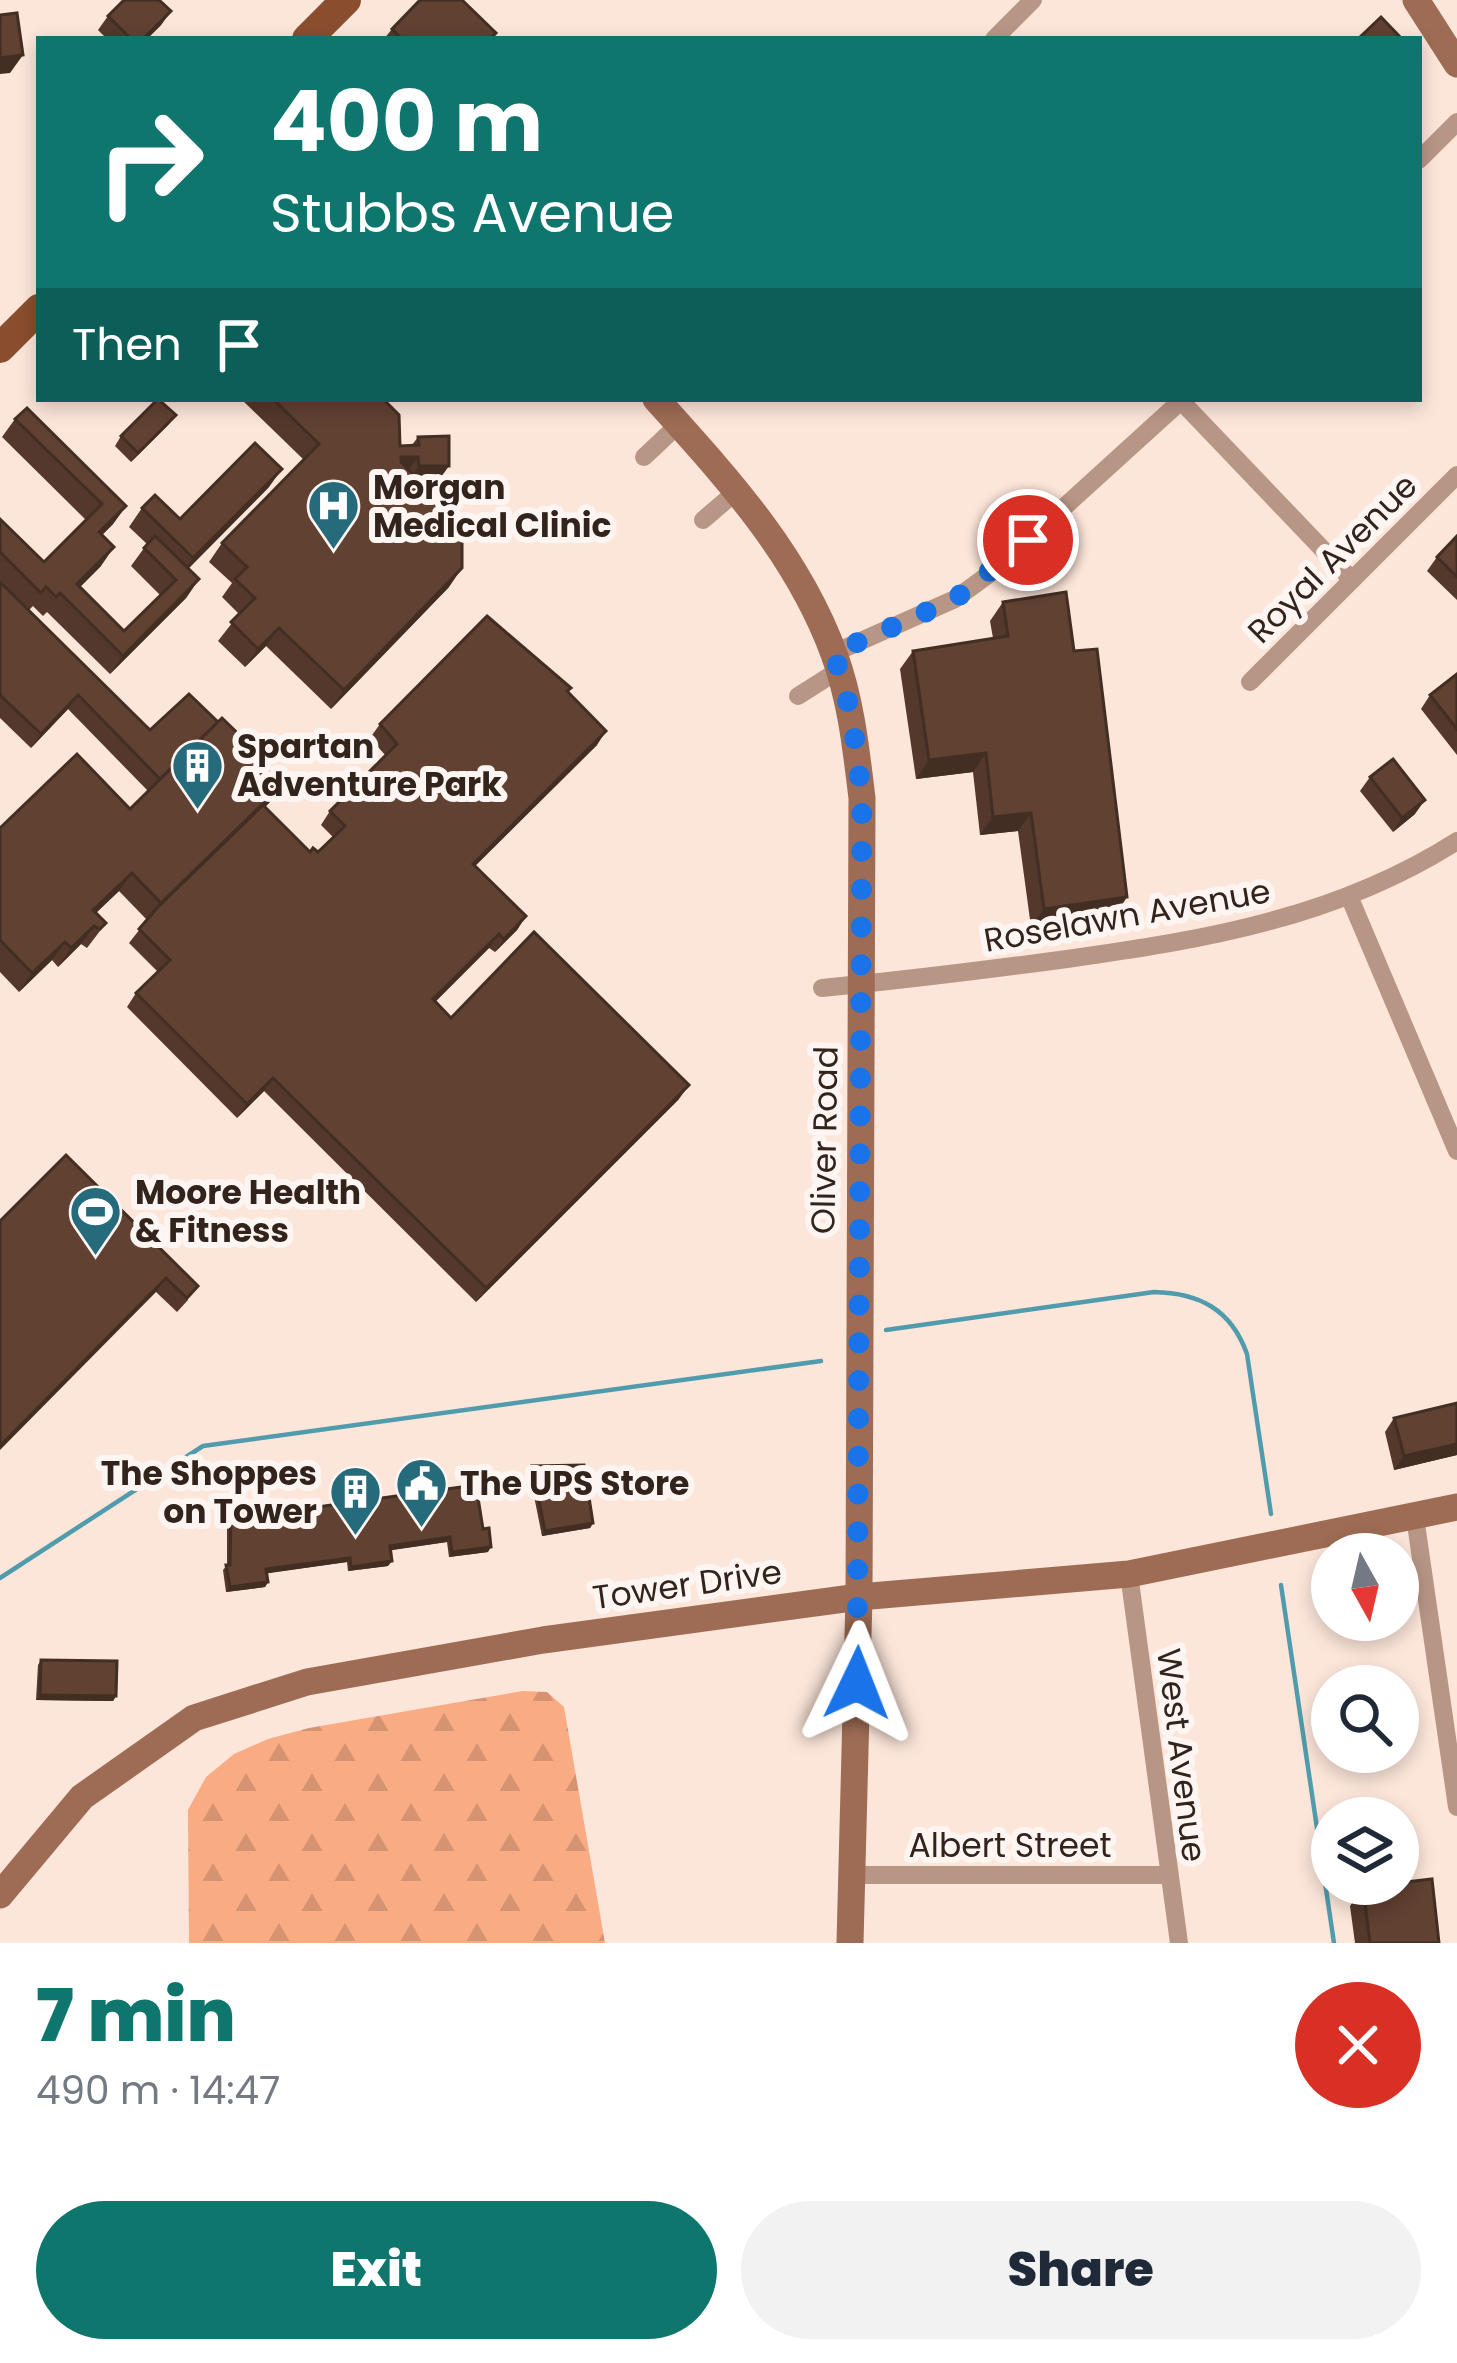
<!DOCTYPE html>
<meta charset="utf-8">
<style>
body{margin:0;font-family:Poppins,sans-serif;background:#f2f2f3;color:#1f2937;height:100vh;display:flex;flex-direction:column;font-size:45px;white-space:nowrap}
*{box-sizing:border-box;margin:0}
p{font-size:39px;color:#747a83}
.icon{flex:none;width:66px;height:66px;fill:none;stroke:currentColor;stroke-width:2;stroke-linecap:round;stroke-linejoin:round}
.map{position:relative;height:1943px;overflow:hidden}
.panel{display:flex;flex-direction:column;background:#fff;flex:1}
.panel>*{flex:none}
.guide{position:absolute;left:36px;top:36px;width:1386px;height:366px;border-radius:0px;box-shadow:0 6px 18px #0003;background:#0f766e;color:#fff;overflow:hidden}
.needle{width:78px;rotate:172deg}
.tools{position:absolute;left:1311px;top:1533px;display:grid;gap:24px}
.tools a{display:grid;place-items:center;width:108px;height:108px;border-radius:50%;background:#fff;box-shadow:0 6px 18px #0003;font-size:60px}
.pin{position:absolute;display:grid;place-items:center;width:102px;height:102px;color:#fff;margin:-51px;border:6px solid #fff;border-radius:50%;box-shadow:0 3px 12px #0007}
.me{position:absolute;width:132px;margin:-66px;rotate:2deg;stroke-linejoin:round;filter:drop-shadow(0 0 9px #0008)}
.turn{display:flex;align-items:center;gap:42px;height:252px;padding:0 36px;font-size:54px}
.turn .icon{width:156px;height:156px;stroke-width:2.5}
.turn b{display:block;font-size:84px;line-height:102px}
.then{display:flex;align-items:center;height:114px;padding:0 36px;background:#0003;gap:24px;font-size:45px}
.round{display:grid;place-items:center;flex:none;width:126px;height:126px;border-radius:63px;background:#f2f2f3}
.summary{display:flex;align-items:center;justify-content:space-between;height:204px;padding:0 36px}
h1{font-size:72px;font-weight:800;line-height:90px;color:#0f766e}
.primary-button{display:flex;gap:24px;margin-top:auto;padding:24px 36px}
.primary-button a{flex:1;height:138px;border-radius:72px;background:#0f766e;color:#fff;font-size:48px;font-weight:800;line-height:138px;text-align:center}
.primary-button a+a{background:#f2f2f3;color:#1f2937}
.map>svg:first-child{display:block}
.forest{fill:url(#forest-firs)}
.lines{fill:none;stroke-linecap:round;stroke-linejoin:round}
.stream{stroke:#519cac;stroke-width:4.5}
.street{stroke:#b89685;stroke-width:18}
.secondary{stroke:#9e6c54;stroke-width:27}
.primary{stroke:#8a4e2f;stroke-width:30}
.wall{fill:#53382b}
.shaded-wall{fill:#432e23}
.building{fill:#604132;stroke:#432e23;stroke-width:3}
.route{stroke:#1a73e8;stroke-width:21;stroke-dasharray:0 37.8}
.labels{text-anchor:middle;stroke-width:12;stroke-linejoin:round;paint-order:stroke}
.poi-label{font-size:33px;font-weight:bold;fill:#32241d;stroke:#fdf5f2;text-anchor:start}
.street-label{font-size:33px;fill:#32241d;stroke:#fdf5f2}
</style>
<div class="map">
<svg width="1457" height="1943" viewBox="0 0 1457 1943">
<defs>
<pattern id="forest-firs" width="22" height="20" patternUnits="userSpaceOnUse" patternTransform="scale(3)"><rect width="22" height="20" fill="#f9ab83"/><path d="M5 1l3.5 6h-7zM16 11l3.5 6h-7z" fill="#d69371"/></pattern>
</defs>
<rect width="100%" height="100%" fill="#fce5d9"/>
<path class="forest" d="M523 1691 547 1692 564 1707 605 1943H189L188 1810 206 1777 234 1754 268 1739 309 1728Z"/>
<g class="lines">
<g class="stream">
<path d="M886 1330 1154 1292C1199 1293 1231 1309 1247 1354L1271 1514"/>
<path d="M0 1578 203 1446 821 1361"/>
<path d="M1281 1585 1334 1943"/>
</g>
<g class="street">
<path d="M994 39 1033 0"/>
<path d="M1419 160 1457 122"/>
<path d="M1181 401 1352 580"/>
<path d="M644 457 679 424"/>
<path d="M703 520 738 490"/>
<path d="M834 653 955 599 996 569 1183 399"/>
<path d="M1250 682 1457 475"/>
<path d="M798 696 839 670"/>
<path d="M1349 896 1457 1151"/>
<path d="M822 988C904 980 985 970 1067 959 1205 940 1338 917 1457 841"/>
<path d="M1415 1517 1457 1807"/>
<path d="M1129 1574 1179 1943"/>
<path d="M852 1875H1168"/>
</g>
<g class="secondary">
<path d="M1416 0 1457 64"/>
<path d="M656 399C726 477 797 553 834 654 851 700 856 749 862 798L859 1597 850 1943"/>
<path d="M0 1895 82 1797 194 1718 307 1682 543 1640 859 1597 1129 1574 1457 1507"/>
</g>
<g class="primary">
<path d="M307 39 346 0"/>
<path d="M0 348 39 309"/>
</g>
</g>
<g class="wall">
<path d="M171 11 161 25 147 39H107L98 30 108 16Z"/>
<path d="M392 29 496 33 492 39H384Z"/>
<path d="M241 399H383L400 446 412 445 418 437 436 484H422L449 587 331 709 266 646 245 667 218 641 239 614 222 597 232 583 209 562 222 543 304 460Z"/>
<path d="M15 419 126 506 113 524 102 535 101 566 80 587 124 631 160 595 131 566 147 544 129 527 142 508 180 519 269 487 188 569 199 579 186 598 110 674 47 612 43 616 33 606 29 610 150 730 253 758 270 802 265 807 310 852H318L333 837 321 825 330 811 386 756 370 738 380 724 568 691 597 745 475 866 526 916 517 930 495 952 489 948 435 1002 451 1018 679 1099 476 1302 264 1091 237 1118 127 1007 136 993 158 972 129 943 147 920 119 891 96 913 106 923 87 948 81 944 58 967 52 960 19 992 0 972V828L130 809 148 791 68 709 31 748 0 718V519L44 562 86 520 2 437Z"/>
<path d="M169 424 131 462 115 446 121 436Z"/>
<path d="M1457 536V600L1427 571 1437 557Z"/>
<path d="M1003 602 1115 916 1031 927 1018 831 980 835 973 772 916 779 900 669 913 651 993 638 990 621Z"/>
<path d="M1457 674V755L1421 709 1430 695Z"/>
<path d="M1370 777 1415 814 1393 832 1360 791Z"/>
<path d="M66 1155 188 1300 177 1312 156 1292Z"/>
<path d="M1457 1403V1455L1394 1470 1385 1432 1394 1418Z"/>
<path d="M532 1466 593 1523 590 1528 542 1536 529 1471Z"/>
<path d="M231 1519 483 1529 488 1552 449 1557 447 1542 390 1550 388 1566 348 1571 347 1562 267 1573 268 1582 265 1587 226 1592 223 1570 227 1565V1523Z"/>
<path d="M41 1660 116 1696 113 1701 36 1700 38 1665Z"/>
<path d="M1363 1887 1439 1943H1355L1350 1906Z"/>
</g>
<g class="shaded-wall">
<path d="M171 11 161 25 147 39H143Z"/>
<path d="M23 55 10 73 0 74V58Z"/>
<path d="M176 415 169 424 131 462 138 453Z"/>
<path d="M401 457H418L405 475 388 476Z"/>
<path d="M419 466H449L436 484H406Z"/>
<path d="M282 469 269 487 180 577 193 558Z"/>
<path d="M126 506 113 524 86 551 99 532Z"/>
<path d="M114 547 101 566 64 603 77 584Z"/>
<path d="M462 568 449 587 331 709 344 690Z"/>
<path d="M199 579 186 598 110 674 123 656Z"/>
<path d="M279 628 266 646 245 667 258 649Z"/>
<path d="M78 695 68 709 31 748 41 734Z"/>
<path d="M606 731 597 745 463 878 473 864Z"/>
<path d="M986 753 973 772 916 779 929 760Z"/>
<path d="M283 784 270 802 148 921 161 903Z"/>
<path d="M1425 800 1415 814 1393 832 1402 818Z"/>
<path d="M1031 813 1018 831 980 835 993 817Z"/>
<path d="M132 873 119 891 80 928 93 910Z"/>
<path d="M1127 897 1115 916 1031 927 1044 909Z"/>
<path d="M526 916 517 930 495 952 504 939Z"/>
<path d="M94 926 81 944 58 967 71 948Z"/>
<path d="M499 934 489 948 424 1013 433 999Z"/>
<path d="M65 942 52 960 19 992 32 973Z"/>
<path d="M273 1078 264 1091 237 1118 247 1104Z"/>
<path d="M689 1085 679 1099 476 1302 486 1288Z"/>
<path d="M166 1278 156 1292 0 1450V1446Z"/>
<path d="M1457 1444V1455L1394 1470 1404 1456Z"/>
<path d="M593 1523 590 1528 542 1536 545 1531Z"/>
<path d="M450 1537 447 1542 386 1551 390 1546Z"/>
<path d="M491 1547 488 1552 449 1557 452 1552Z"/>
<path d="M350 1558 347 1562 263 1574 266 1569Z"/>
<path d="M392 1561 388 1566 348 1571 351 1567Z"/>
<path d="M268 1582 265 1587 226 1592 230 1587Z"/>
<path d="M40 1695 116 1696 113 1701 36 1700Z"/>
</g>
<g class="building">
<path d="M124 0H159L171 11 143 39H131L108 16Z"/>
<path d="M420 0H462L496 33 490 39H402L392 29Z"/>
<path d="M17 13 23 55 0 58V15Z"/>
<path d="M1381 17 1402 39H1358Z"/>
<path d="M158 399 176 415 138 453 121 436Z"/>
<path d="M273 399H383L399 415 400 446 419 445 418 437 449 436V466H419L418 457H401V462L462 524V568L344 690 279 628 258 649 231 622 255 598 235 579 247 567 222 543 319 444Z"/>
<path d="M27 408 126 506 99 532 114 547 77 584 124 631 176 580 144 548 155 536 199 579 123 656 60 593 56 597 46 587 41 593 0 552V519L44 562 102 504 15 419Z"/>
<path d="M255 443 282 469 193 558 142 508 155 495 180 519Z"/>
<path d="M1457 536V577L1437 557Z"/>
<path d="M0 582 150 730 189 694 218 722 160 779 78 695 41 734 0 695Z"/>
<path d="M1066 592 1074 651 1097 649 1127 897 1044 909 1031 813 993 817 986 753 929 760 913 651 1008 636 1003 602Z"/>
<path d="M487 616 571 688 567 691 606 731 473 864 526 916 504 939 499 934 433 999 451 1018 534 932 689 1085 486 1288 273 1078 247 1104 136 993 170 960 139 929 158 907 263 805 310 852 313 848 318 852 345 826 330 811 397 744 380 724Z"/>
<path d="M1457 674V729L1430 695Z"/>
<path d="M222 718 257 752 252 757 283 784 161 903 132 873 93 910 106 923 100 929 94 926 71 948 65 942 32 973 0 940V828L77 754 130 809Z"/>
<path d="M1393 759 1425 800 1402 818 1370 777Z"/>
<path d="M66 1155 198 1286 187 1298 166 1278 0 1446V1221Z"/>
<path d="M1457 1403V1444L1404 1456 1394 1418Z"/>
<path d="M584 1465 593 1523 545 1531 532 1466Z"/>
<path d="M476 1485 483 1529 489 1528 491 1547 452 1552 450 1537 390 1546 392 1561 351 1567 350 1558 266 1569 268 1582 230 1587 226 1565H230L231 1519Z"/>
<path d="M41 1660 117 1661 116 1696 40 1695Z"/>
<path d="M1432 1879 1439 1943H1370L1363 1887Z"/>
</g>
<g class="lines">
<path class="route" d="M857 1683 862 798 852 717 834 653 955 599 1028 540"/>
</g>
<defs>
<symbol id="hospital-pin" viewBox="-11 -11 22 30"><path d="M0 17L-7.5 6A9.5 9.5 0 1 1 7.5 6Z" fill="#266b7b" stroke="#fdf5f2"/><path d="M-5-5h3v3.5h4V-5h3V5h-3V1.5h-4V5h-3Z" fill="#fff"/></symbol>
<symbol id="building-pin" viewBox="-11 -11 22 30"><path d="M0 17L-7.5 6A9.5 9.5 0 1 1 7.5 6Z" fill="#266b7b" stroke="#fdf5f2"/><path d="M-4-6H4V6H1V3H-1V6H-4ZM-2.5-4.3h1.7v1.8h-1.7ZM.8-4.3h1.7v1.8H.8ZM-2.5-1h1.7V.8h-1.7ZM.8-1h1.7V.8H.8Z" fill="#fff"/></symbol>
<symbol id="stadium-pin" viewBox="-11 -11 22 30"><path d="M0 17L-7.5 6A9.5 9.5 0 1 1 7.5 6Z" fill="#266b7b" stroke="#fdf5f2"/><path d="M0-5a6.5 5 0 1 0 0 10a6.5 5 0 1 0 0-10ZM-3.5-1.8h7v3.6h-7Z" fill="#fff"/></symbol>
<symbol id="civic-pin" viewBox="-11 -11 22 30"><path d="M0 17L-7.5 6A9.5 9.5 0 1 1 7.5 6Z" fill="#266b7b" stroke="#fdf5f2"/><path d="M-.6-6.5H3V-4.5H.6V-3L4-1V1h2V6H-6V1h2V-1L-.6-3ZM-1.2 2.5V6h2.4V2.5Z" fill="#fff"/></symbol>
</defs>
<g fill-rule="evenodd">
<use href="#hospital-pin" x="304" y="476" width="59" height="81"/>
<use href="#building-pin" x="168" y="736" width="59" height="81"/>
<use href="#stadium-pin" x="66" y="1182" width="59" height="81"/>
<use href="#civic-pin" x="392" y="1454" width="59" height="81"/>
<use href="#building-pin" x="326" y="1462" width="59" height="81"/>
</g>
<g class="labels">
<g class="poi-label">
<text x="373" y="499">Morgan<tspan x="373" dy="38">Medical Clinic</tspan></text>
<text x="237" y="758">Spartan<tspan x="237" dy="38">Adventure Park</tspan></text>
<text x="135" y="1204">Moore Health<tspan x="135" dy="38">&amp; Fitness</tspan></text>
<text x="317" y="1485" text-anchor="end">The Shoppes<tspan x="317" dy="38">on Tower</tspan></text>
<text x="460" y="1495">The UPS Store</text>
</g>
<g class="street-label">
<text transform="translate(1332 558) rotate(-45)" y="12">Royal Avenue</text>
<text transform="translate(1127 915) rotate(-10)" y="12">Roselawn Avenue</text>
<text transform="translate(824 1140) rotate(-89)" y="12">Oliver Road</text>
<text transform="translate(687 1584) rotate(-8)" y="12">Tower Drive</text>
<text transform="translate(1182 1755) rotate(83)" y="12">West Avenue</text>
<text x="1010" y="1857">Albert Street</text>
</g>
</g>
</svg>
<div class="tools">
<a><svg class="needle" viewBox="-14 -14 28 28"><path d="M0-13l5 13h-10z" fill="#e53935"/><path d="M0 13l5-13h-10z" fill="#747a83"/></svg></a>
<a><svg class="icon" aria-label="search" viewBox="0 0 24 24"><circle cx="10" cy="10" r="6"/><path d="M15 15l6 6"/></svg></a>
<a><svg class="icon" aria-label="layers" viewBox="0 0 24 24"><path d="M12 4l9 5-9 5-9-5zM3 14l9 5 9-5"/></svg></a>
</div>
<div class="pin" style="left:1028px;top:540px;background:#d93025"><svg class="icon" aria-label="arrive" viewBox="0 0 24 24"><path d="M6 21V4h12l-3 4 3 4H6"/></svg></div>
<svg class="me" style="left:857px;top:1683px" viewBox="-20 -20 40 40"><path d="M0-17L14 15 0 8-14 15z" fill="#1a73e8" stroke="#fff" stroke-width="4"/></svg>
<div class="guide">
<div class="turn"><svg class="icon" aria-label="right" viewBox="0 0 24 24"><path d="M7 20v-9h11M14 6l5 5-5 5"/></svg><div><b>400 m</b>Stubbs Avenue</div></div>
<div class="then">Then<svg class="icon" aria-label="arrive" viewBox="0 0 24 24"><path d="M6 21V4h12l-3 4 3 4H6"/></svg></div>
</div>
</div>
<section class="panel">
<div class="summary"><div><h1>7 min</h1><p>490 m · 14:47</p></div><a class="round" style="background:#d93025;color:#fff"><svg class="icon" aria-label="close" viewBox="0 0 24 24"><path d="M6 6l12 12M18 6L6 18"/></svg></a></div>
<div class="primary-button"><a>Exit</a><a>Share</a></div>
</section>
